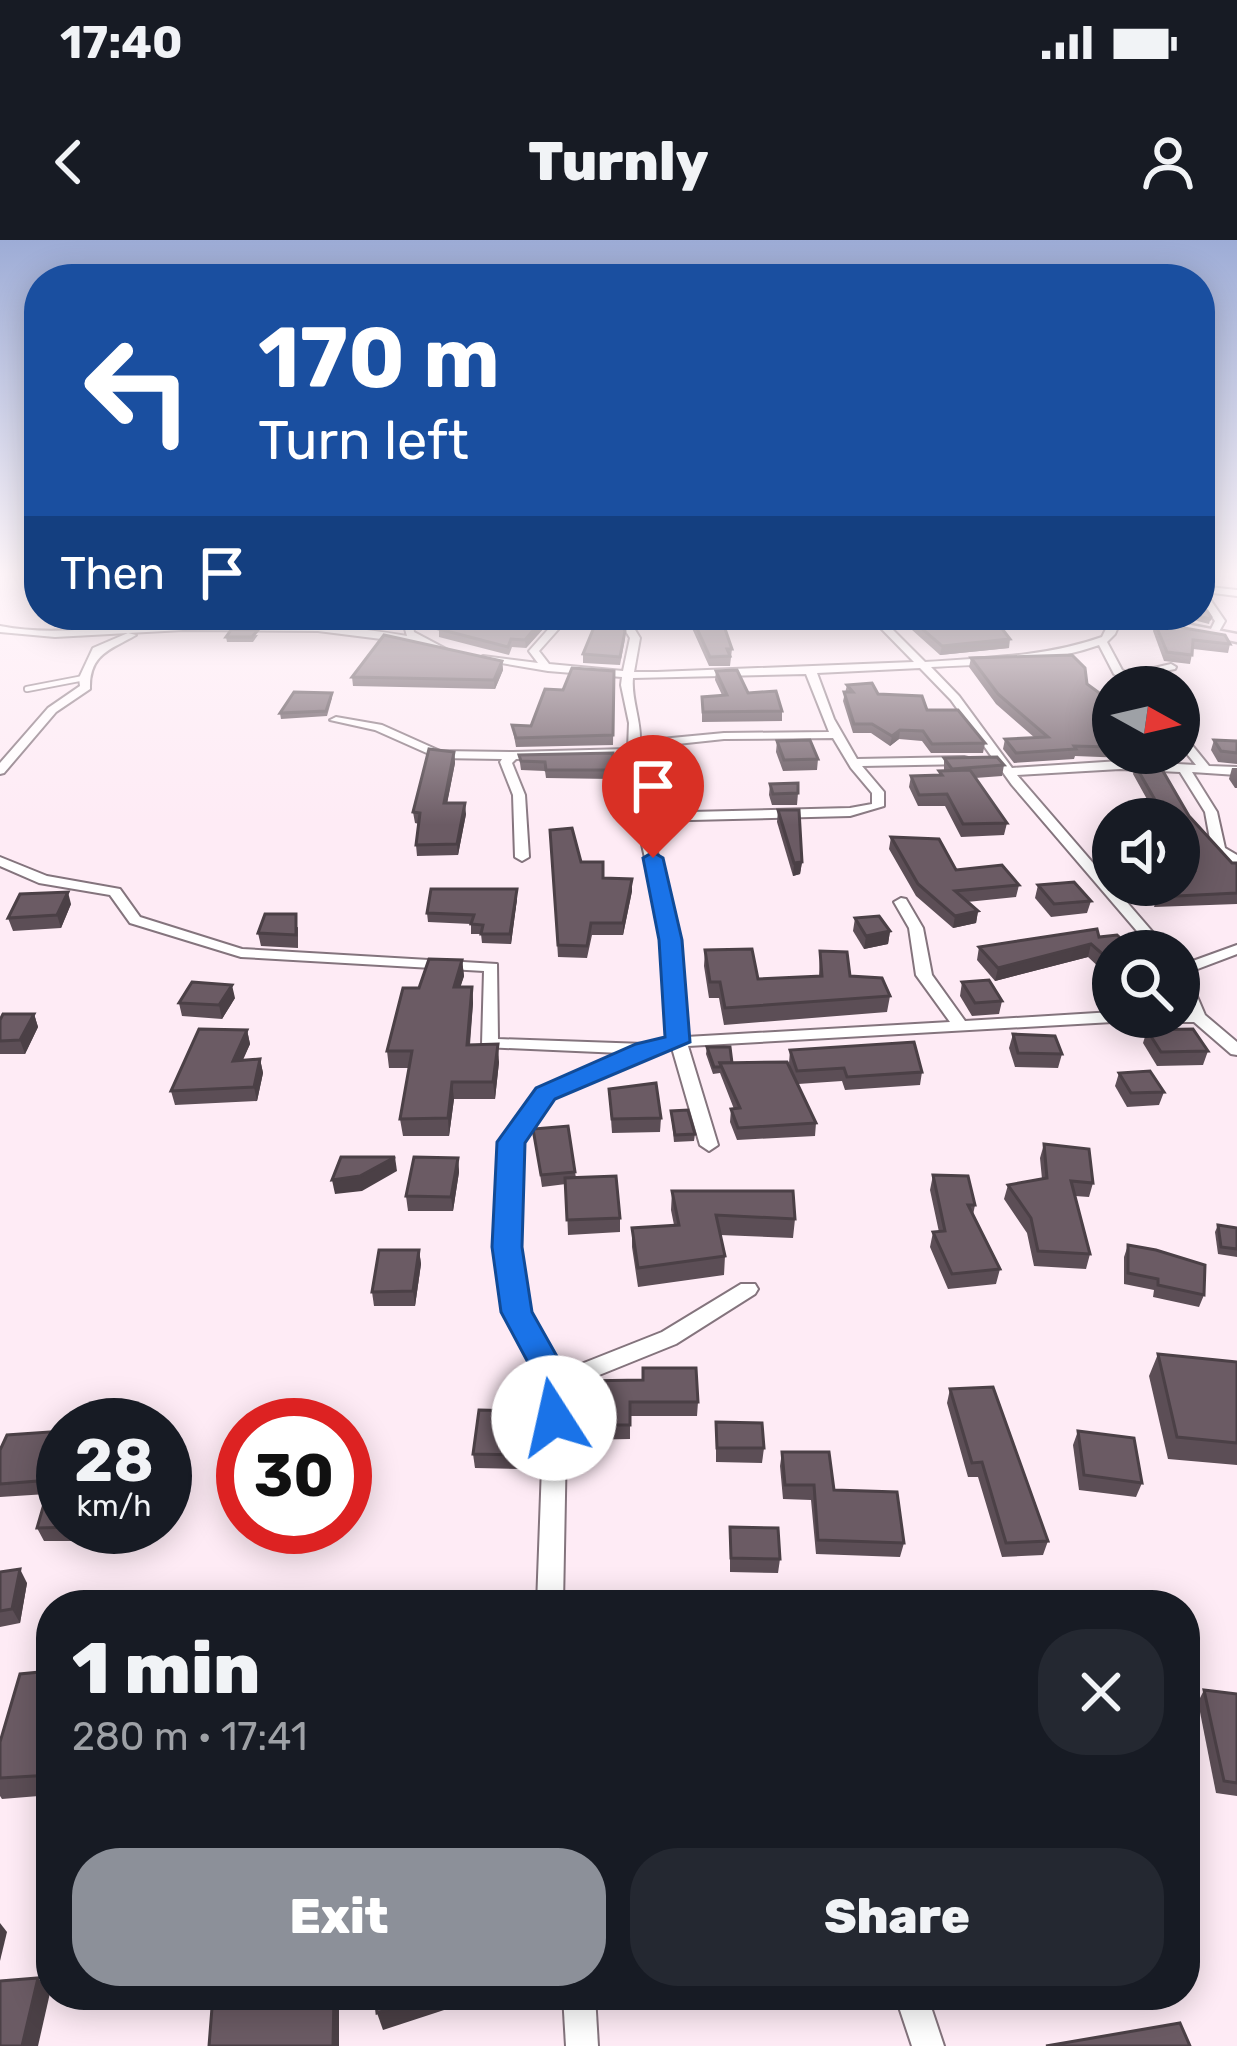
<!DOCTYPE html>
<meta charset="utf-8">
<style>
body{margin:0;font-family:Rubik,sans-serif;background:#242831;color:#f1f3f6;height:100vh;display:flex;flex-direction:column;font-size:45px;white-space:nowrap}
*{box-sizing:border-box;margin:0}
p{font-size:39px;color:#9ea1a6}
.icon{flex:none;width:66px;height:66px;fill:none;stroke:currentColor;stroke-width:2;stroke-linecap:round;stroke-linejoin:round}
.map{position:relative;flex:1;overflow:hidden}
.panel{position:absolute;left:36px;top:1350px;width:1164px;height:420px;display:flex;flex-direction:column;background:#171b24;border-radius:48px;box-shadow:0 6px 30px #0003}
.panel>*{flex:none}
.top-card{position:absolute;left:24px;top:24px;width:1191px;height:366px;border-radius:48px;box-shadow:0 6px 30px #0003;background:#1a4fa0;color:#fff;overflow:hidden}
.needle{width:78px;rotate:98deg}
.controls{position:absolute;left:1092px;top:426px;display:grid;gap:24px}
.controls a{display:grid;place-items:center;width:108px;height:108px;border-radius:50%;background:#171b24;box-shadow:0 6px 30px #0003;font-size:60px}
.speed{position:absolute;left:36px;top:1158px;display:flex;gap:24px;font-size:60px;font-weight:700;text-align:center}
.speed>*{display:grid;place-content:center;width:156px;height:156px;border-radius:50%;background:#171b24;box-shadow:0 6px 30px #0003;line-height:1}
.speed small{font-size:30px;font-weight:400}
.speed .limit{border:18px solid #d22;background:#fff;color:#111}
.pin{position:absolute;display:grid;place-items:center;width:102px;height:102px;color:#fff;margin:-123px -51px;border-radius:50% 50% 50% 0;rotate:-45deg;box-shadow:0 0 12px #0007}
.pin .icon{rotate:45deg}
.me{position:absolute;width:132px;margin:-66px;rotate:350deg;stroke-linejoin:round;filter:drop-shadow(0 0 9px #0008)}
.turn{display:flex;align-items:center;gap:42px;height:252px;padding:0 36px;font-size:54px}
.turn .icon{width:156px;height:156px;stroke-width:2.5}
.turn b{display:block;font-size:84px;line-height:102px}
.then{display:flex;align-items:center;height:114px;padding:0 36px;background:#0003;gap:24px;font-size:45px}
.round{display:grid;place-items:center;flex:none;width:126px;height:126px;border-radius:48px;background:#242831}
.summary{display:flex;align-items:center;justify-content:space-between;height:204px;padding:0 36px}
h1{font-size:72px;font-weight:800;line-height:90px}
.button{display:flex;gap:24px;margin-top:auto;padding:24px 36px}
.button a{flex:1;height:138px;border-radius:48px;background:#8c9099;color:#fff;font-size:48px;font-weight:800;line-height:138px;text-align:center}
.button a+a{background:#242831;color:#f1f3f6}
.status{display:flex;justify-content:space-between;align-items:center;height:84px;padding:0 60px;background:#171b24;direction:ltr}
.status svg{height:33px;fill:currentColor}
header{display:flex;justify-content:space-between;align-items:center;height:156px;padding:0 36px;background:#171b24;font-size:54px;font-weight:800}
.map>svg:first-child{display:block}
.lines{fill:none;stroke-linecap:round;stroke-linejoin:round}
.service-casing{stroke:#84747d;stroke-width:8}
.minor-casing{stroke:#84747d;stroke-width:4}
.secondary-casing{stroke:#84747d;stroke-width:5}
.service{stroke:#fff;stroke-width:4.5}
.minor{fill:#fff;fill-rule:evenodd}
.secondary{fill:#f9e2f0;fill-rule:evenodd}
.wall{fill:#5c4e56}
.shaded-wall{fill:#4b4046}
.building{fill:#6b5b64;stroke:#4b4046;stroke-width:3}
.route{fill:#1a73e8;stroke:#114b97;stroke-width:3}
</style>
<div class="status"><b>17:40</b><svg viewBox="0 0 49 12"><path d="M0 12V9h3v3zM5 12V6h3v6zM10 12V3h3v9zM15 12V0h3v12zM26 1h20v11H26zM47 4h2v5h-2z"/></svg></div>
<header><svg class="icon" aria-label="back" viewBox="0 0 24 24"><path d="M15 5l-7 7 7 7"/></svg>Turnly<svg class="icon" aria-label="person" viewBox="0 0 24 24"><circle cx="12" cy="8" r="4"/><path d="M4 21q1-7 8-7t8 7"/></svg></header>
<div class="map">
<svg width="1237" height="1806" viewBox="0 0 1237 1806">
<rect width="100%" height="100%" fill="#feebf5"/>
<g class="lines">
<defs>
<path id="service" d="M27 449 84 438"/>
<g id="minor">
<path d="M1200 346 1237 350V356L1205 352 1225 381 1217 395 1209 393 1215 381 1200 359Z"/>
<path d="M401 375H411L414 392 448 410V414H440L421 404 318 391 183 390 55 397 0 392V386C50 396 98 387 148 385 234 381 322 381 407 396Z"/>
<path d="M561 375H571L539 411 549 424 623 431 630 398 616 375H626L640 398 634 432H657L914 422 868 375H878L925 422C984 418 1046 417 1102 397L1113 375H1123L1115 394 1107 402 1122 430 1128 434 1171 424 1176 427 1175 429 1123 439 1114 434 1099 405C1046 424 986 424 931 427L959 456 1012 528 1120 521 1196 525 1179 504V493L1183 494 1209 526 1237 527V535L1192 532 1217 572 1225 608 1237 615V625L1212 610 1205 572 1180 532 1120 529 1017 535 1169 711H1154L1012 545 951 460 920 428 817 433 834 479 857 519 964 517 968 518V524L862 526 884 552V566L850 576 650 581 677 700 686 797 950 782 916 735 909 688 894 662 901 658 906 659 923 688 932 735 965 781 1113 772V777H1121L1113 782 688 806 718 905 709 911 700 905 672 808 646 814 552 857 520 902 517 1008 527 1072 561 1132 662 1092 741 1044H755L758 1049 755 1054 676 1104 567 1148 563 1365H537L545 1143 507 1072 497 1008 502 902 540 849 621 813 484 807 482 804 484 731 241 717 130 683 110 655 39 643 0 626V617L47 636 120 649 140 677 242 709 497 724 498 799 645 804 670 799 663 700 627 536 628 516 516 519 512 523 525 555 529 617 522 621 515 617 513 555 500 522 502 519 438 518 375 490 330 480 336 477 382 485 440 511 513 512 628 509 629 483 621 445 622 437 548 431 478 419 483 416 538 423 529 411ZM806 434 829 492 724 493 640 501C641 480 631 459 633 438ZM833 498 851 528 872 553V564L850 568 648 573 639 536 640 515 643 512 640 508 724 499Z"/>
<path d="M128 393 136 395C110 410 89 414 90 449L56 472 4 533 0 534V523L48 468 80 446 79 438 93 408Z"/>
<path d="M1237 705V714L1187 733 1205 775 1237 802V815L1231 814 1194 782H1179L1171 777H1179V772H1188L1179 750V726Z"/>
<path d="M563 1755H595L598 1806H566Z"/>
<path d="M895 1755H927L944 1806H912Z"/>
</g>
<path id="secondary" d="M1111 375H1140L1237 394V402Z"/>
</defs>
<use href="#service" class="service-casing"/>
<use href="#minor" class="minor-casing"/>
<use href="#secondary" class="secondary-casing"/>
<use href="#service" class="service"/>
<use href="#minor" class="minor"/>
<use href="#secondary" class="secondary"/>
</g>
<g class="wall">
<path d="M244 375H272L270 379 245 378Z"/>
<path d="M284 375H381L364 385Z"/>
<path d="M449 375H552L544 388 526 408 512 407 509 415 439 397V389Z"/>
<path d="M686 375H710L716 387 732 409 730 426H709Z"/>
<path d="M903 375H956L963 387 1009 408 940 415 902 381Z"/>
<path d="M1174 375H1200L1211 377 1209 384Z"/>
<path d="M1155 383 1230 404 1228 413 1193 409 1190 424 1164 421 1153 391Z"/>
<path d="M258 395 253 402H227L226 397Z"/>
<path d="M625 399 620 425 583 423V414Z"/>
<path d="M971 418 1087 444 1113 463V513H1179L1177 520 1075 516 1074 519 1014 523 1003 509 1005 499 1035 498 996 464 969 427Z"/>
<path d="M502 421 503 430 495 449 353 446 352 437Z"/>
<path d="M614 431 613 505 516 507 512 485 531 486 563 450Z"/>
<path d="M716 431 748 453 782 471V481L702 482V457L722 455 715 440Z"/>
<path d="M847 445 927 470 985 503 983 513H931L922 501 899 499 890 506 871 493H853L843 461Z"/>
<path d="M332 453V458L327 476 281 479 280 473Z"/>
<path d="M1214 500 1237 501V524L1218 522 1211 510Z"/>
<path d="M777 501 818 519 817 530 783 531 776 512Z"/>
<path d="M454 512 455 523 447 563 466 574 458 615 417 616 416 605 419 584 415 583 413 572Z"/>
<path d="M613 513 612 539 546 538 545 531 521 530 520 523 519 515Z"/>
<path d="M944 518 1004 525 1002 536 975 538 1007 583 1004 595 961 597 945 566H918L909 547 911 536 939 535V531H944Z"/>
<path d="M1135 525 1189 576 1232 623H1237V664L1154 667 1157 657 1159 655 1150 645H1179L1189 635 1179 618V579H1158L1133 534Z"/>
<path d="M1232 528H1237V548H1235L1229 539Z"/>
<path d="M770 544 798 553 797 565H772L769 555Z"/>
<path d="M778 570 802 622 800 634 793 636 777 582Z"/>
<path d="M550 590 581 622 603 638 632 639V651L623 695H592L587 718 558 717Z"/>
<path d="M891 597 956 630 1019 645 1016 657 967 662 978 671 976 683 953 688 916 656 889 609Z"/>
<path d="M1038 645 1091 661 1087 673 1051 677 1035 658Z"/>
<path d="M517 659 511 704 482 703 481 694H471V684L428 682 427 673Z"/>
<path d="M71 664 61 688 13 691 8 678Z"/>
<path d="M855 678 890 691 888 704 864 709 853 691Z"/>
<path d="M298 687V708L261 706 258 693Z"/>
<path d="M1117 695 1103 731 1088 717 995 741 977 720 979 707Z"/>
<path d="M705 710 758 739 819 736 820 711 850 736 890 756 887 772 724 785 719 758H709L704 726Z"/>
<path d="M462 720 464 736 460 747H472L473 763 470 805 499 822 495 859H454L449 896H403L400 879 409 828H389L387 811 419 748Z"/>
<path d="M962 742 1002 761 999 774 972 776 960 756Z"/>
<path d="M235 758 222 779 182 776 179 763Z"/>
<path d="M34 774 38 787 25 814H0V780Z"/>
<path d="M247 790 250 804 243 820 260 819 263 833 257 861 175 865 171 851Z"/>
<path d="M1147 790 1208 811 1203 825 1157 826 1143 803Z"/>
<path d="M1013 794 1062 814 1058 828 1015 827 1009 808Z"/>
<path d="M707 807 732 823 791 831 789 823 790 810 922 832 920 845 845 850 842 841 798 844 816 883 815 896 737 900 730 882 731 869H734L720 833 713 834 706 814Z"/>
<path d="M1119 833 1164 852 1159 865 1127 867 1115 846Z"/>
<path d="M609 849 661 878 660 892 612 893Z"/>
<path d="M671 871 695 894 694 901 674 902Z"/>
<path d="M533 889 575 932 576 938 620 978V992L568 995 566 944 542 947Z"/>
<path d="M1044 904 1093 943 1089 957 1075 956 1090 1014 1086 1029 1034 1026 1027 993 1004 959 1008 945 1042 939 1040 918Z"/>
<path d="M458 918 459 932 453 971H408L406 956Z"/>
<path d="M933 935 975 965 973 975 1000 1029 996 1044 948 1049 930 1007 933 992H939L930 950Z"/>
<path d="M672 951 795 979 793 998 720 995 725 1016 724 1035 638 1047 632 1007V988L674 985 671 970Z"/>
<path d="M1218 985 1237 988V1017L1218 1014 1215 992Z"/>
<path d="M1128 1005 1204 1055 1199 1067 1153 1057 1154 1050 1124 1044V1017Z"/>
<path d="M419 1010 421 1024 415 1066H374L372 1052Z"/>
<path d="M1158 1114 1237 1122V1225L1168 1219 1149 1136Z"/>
<path d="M581 1141 698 1162 697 1176H630V1199L581 1200Z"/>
<path d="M950 1149 1048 1301 1043 1315 1002 1317 978 1237H968L947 1163Z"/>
<path d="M716 1182 764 1208 762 1223 716 1222Z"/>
<path d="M523 1185 519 1229 475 1228 473 1214Z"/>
<path d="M63 1191 87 1287 82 1301H44L37 1288 47 1254 0 1257V1210Z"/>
<path d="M1078 1191 1142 1243 1136 1257 1079 1250 1073 1205Z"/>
<path d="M782 1212 904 1303 900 1317 816 1314 811 1260 783 1259 780 1226Z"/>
<path d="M730 1287 780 1319 778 1333 730 1332Z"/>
<path d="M0 1332 27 1343 20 1383 0 1387Z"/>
<path d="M51 1431V1555L2 1559 0 1556V1502Z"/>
<path d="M1204 1450 1237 1454V1556L1216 1553 1198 1462Z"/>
<path d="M148 1755H339L212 1760 151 1759Z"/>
</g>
<g class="shaded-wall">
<path d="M381 375 364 385 362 376Z"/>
<path d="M546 375H552L544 388 526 408 525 400Z"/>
<path d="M1010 399 1009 408 940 415 942 406Z"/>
<path d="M502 421 503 430 495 449 494 440Z"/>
<path d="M900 490 899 499 890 506 892 496Z"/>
<path d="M454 512 455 523 445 574 444 563Z"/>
<path d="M465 563 466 574 458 615 457 604Z"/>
<path d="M802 622 800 634 793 636 794 623Z"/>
<path d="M632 639V651L623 695V683Z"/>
<path d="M517 649V659L511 704 510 694Z"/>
<path d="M68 652 71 664 61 688 57 675Z"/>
<path d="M978 671 976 683 953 688 955 676Z"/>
<path d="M890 691 888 704 864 709 866 696Z"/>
<path d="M1091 704 1088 717 995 741 998 728Z"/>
<path d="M1113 717V730L1103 731 1107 718Z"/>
<path d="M462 720 464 736 455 764 454 747Z"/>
<path d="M232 745 235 758 222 779 219 765Z"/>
<path d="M472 747 473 763 468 822 467 805Z"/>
<path d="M34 774 38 787 25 814 20 800Z"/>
<path d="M247 790 250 804 236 834 233 821Z"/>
<path d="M498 804 499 822 495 859 493 842Z"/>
<path d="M260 819 263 833 257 861 254 847Z"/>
<path d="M452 842 454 859 449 896 448 878Z"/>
<path d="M395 917 397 931 362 951 335 954 332 940Z"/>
<path d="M458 918 459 932 453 971 451 957Z"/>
<path d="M419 1010 421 1024 415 1066 413 1051Z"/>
<path d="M522 1171 523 1185 519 1229 518 1215Z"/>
<path d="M77 1287H87L82 1301 76 1288Z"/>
<path d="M20 1329 27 1343 20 1383 12 1369Z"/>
<path d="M0 1683 7 1692 0 1721Z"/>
<path d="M38 1738 50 1753 38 1806H22Z"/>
<path d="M334 1755H339V1806H333Z"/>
<path d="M433 1755H490L383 1790 377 1773Z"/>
</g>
<g class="building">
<path d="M1200 370 1207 371 1211 377 1210 379 1195 375H1200Z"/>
<path d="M449 375H546L525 400 511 399 508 407 439 389Z"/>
<path d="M691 375H710L716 387 724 386 732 409H727L730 416 710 417Z"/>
<path d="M906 375H956L963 387 1000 386 1010 399 942 406Z"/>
<path d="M597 380H619L625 391 620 417 583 414Z"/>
<path d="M1155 383 1225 395 1230 404 1193 400 1192 415 1167 412Z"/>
<path d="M231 390H258L252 397H226Z"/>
<path d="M384 395 502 421 494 440 352 437Z"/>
<path d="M1072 415 1085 428 1087 444 1113 463V507L1074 506 1076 509 1016 513 1005 499 1048 497 998 454 971 418Z"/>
<path d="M572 428 614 431 613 495 516 498 512 485 531 486 545 449 563 450Z"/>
<path d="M737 430 748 453 776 451 782 471 703 472 702 457 727 455 716 431Z"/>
<path d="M872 443 878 454 922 456 927 470H958L985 503 932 504 923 491 900 490 892 496 872 484H854L844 452H853L847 445Z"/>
<path d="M294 452 332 453 326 471 280 473Z"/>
<path d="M810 500 818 519 784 520 777 501Z"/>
<path d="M1214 500 1237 501V513L1221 511Z"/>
<path d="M429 509 454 512 444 563H465L457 604 416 605 420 573 413 572Z"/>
<path d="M613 513 612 530H546L545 522 521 521 519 515Z"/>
<path d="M997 517 1004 525 952 529 944 518Z"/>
<path d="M1135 525 1160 526 1189 576 1232 623H1237V653L1157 657 1167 650 1162 645H1179V629L1186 637 1195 631 1179 602V579H1166Z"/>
<path d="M970 530 1007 583 963 584 947 554 919 555 911 536 942 535 939 531Z"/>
<path d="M798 543V553L773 554 770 544Z"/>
<path d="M778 570H799L802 622 794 623Z"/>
<path d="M1129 571 1136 579H1119Z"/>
<path d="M572 588 581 622H603V638L632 639 623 683H591L587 706 558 705 550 590Z"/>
<path d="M891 597 939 599 956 630 1002 625 1019 645 955 651 978 671 955 676 918 644Z"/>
<path d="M1074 642 1091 661 1054 664 1038 645Z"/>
<path d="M431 649H517L510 694H481L483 685 471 684 474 675 427 673Z"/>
<path d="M68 652 57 675 8 678 20 654Z"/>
<path d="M265 674H296V695L258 693Z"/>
<path d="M879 676 890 691 866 696 855 678Z"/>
<path d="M1097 689 1099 697 1117 695 1134 711H1113V717L1107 718 1091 704 998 728 979 707Z"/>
<path d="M752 709 758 739 822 736 820 711 847 712 850 736 882 738 890 756 725 768 720 742H710L705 710Z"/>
<path d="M429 719 462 720 454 747H472L467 805 498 804 493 842H452L448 878 400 879 412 811H387L403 748H419Z"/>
<path d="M989 740 1002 761 975 763 962 742Z"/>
<path d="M192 742 232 745 219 765 179 763Z"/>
<path d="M3 774H34L20 800 0 801V780Z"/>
<path d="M199 789 247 790 233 821 260 819 254 847 171 851Z"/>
<path d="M1193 789 1208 811 1161 812 1147 790Z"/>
<path d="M1013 794 1055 796 1062 814 1018 813Z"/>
<path d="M914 802 922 832 847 837 844 828 797 831 790 810Z"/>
<path d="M707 807H730L732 823H720L722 827H714Z"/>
<path d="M787 822 816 883 738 888 731 869 740 868 720 823Z"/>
<path d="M1150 831 1164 852 1131 853 1119 833Z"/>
<path d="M656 843 661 878 612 879 609 849Z"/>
<path d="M688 870 695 894 675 895 671 871Z"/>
<path d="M568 886 575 932 541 935 533 889Z"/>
<path d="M1044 904 1089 909 1093 943 1071 941 1090 1014 1038 1011 1031 978 1008 945 1047 938Z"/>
<path d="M341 917H395L360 936 332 940Z"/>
<path d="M414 917 458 918 451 957 406 956Z"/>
<path d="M933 935 968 936 975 965H968L1000 1029 952 1034 933 992 945 991Z"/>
<path d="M616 936 620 978 567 980 565 938Z"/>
<path d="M672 951H793L795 979 716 975 725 1016 638 1028 632 988 679 985Z"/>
<path d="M1218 985 1237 988V1009L1221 1007Z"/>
<path d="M1128 1005 1156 1010 1205 1025 1204 1055 1158 1045V1039L1128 1033Z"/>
<path d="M379 1010H419L413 1051 372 1052Z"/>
<path d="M1158 1114 1237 1122V1203L1177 1197Z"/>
<path d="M643 1128H696L698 1162H630V1185H581V1141L643 1140Z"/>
<path d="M993 1147 1048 1301 1006 1303 982 1222 972 1223 950 1149Z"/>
<path d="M479 1170 522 1171 518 1215 473 1214Z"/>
<path d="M716 1182 762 1183 764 1208H717Z"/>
<path d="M63 1191V1287H77L37 1288 51 1240 0 1244V1210L7 1195Z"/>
<path d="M1078 1191 1134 1198 1142 1243 1084 1235Z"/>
<path d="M782 1212H829L834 1250 897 1252 904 1303 818 1300 814 1245H785Z"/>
<path d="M730 1287 778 1288 780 1319 731 1318Z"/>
<path d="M20 1329 12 1369 0 1371V1332Z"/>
<path d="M51 1431V1535L0 1538V1502L20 1434Z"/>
<path d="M1204 1450 1237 1454V1543L1224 1541Z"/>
<path d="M38 1738 22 1806H0V1741Z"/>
<path d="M213 1755H334L333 1806H209Z"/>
<path d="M375 1755H433L377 1773Z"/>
<path d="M1180 1783 1190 1806H1046Z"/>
</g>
<linearGradient id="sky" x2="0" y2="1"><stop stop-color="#9dacd6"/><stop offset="0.57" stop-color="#fff6fa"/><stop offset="1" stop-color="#fff6fa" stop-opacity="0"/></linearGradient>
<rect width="1237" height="585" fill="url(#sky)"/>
<path class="route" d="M653 612 663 618 682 700 690 802 555 859 525 903 522 1007 532 1072 572 1143 566 1188H542L537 1178 539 1143 501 1072 492 1007 497 902 536 848 636 804 665 797 659 700 643 618Z"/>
</svg>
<div class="controls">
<a><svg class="needle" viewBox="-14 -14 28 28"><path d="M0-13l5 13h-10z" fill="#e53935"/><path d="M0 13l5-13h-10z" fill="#9ea1a6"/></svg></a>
<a><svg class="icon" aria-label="sound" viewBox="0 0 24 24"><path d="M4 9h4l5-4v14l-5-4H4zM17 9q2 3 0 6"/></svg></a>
<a><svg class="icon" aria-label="search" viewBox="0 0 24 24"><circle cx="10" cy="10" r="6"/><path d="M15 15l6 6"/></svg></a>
</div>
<div class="speed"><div>28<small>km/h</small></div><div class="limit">30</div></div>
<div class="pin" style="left:653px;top:618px;background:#d93025"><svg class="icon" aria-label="arrive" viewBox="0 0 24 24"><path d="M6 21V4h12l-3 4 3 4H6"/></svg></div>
<svg class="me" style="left:554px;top:1178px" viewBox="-20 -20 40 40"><circle r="19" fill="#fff"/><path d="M0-13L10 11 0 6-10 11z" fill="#1a73e8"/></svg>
<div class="top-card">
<div class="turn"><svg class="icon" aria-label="left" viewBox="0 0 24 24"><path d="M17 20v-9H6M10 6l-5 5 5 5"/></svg><div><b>170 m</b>Turn left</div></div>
<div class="then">Then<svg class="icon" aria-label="arrive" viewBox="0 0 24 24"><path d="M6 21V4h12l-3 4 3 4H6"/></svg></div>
</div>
<section class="panel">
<div class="summary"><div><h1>1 min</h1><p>280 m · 17:41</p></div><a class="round"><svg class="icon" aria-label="close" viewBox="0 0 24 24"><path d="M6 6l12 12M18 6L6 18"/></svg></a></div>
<div class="button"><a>Exit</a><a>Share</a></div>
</section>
</div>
